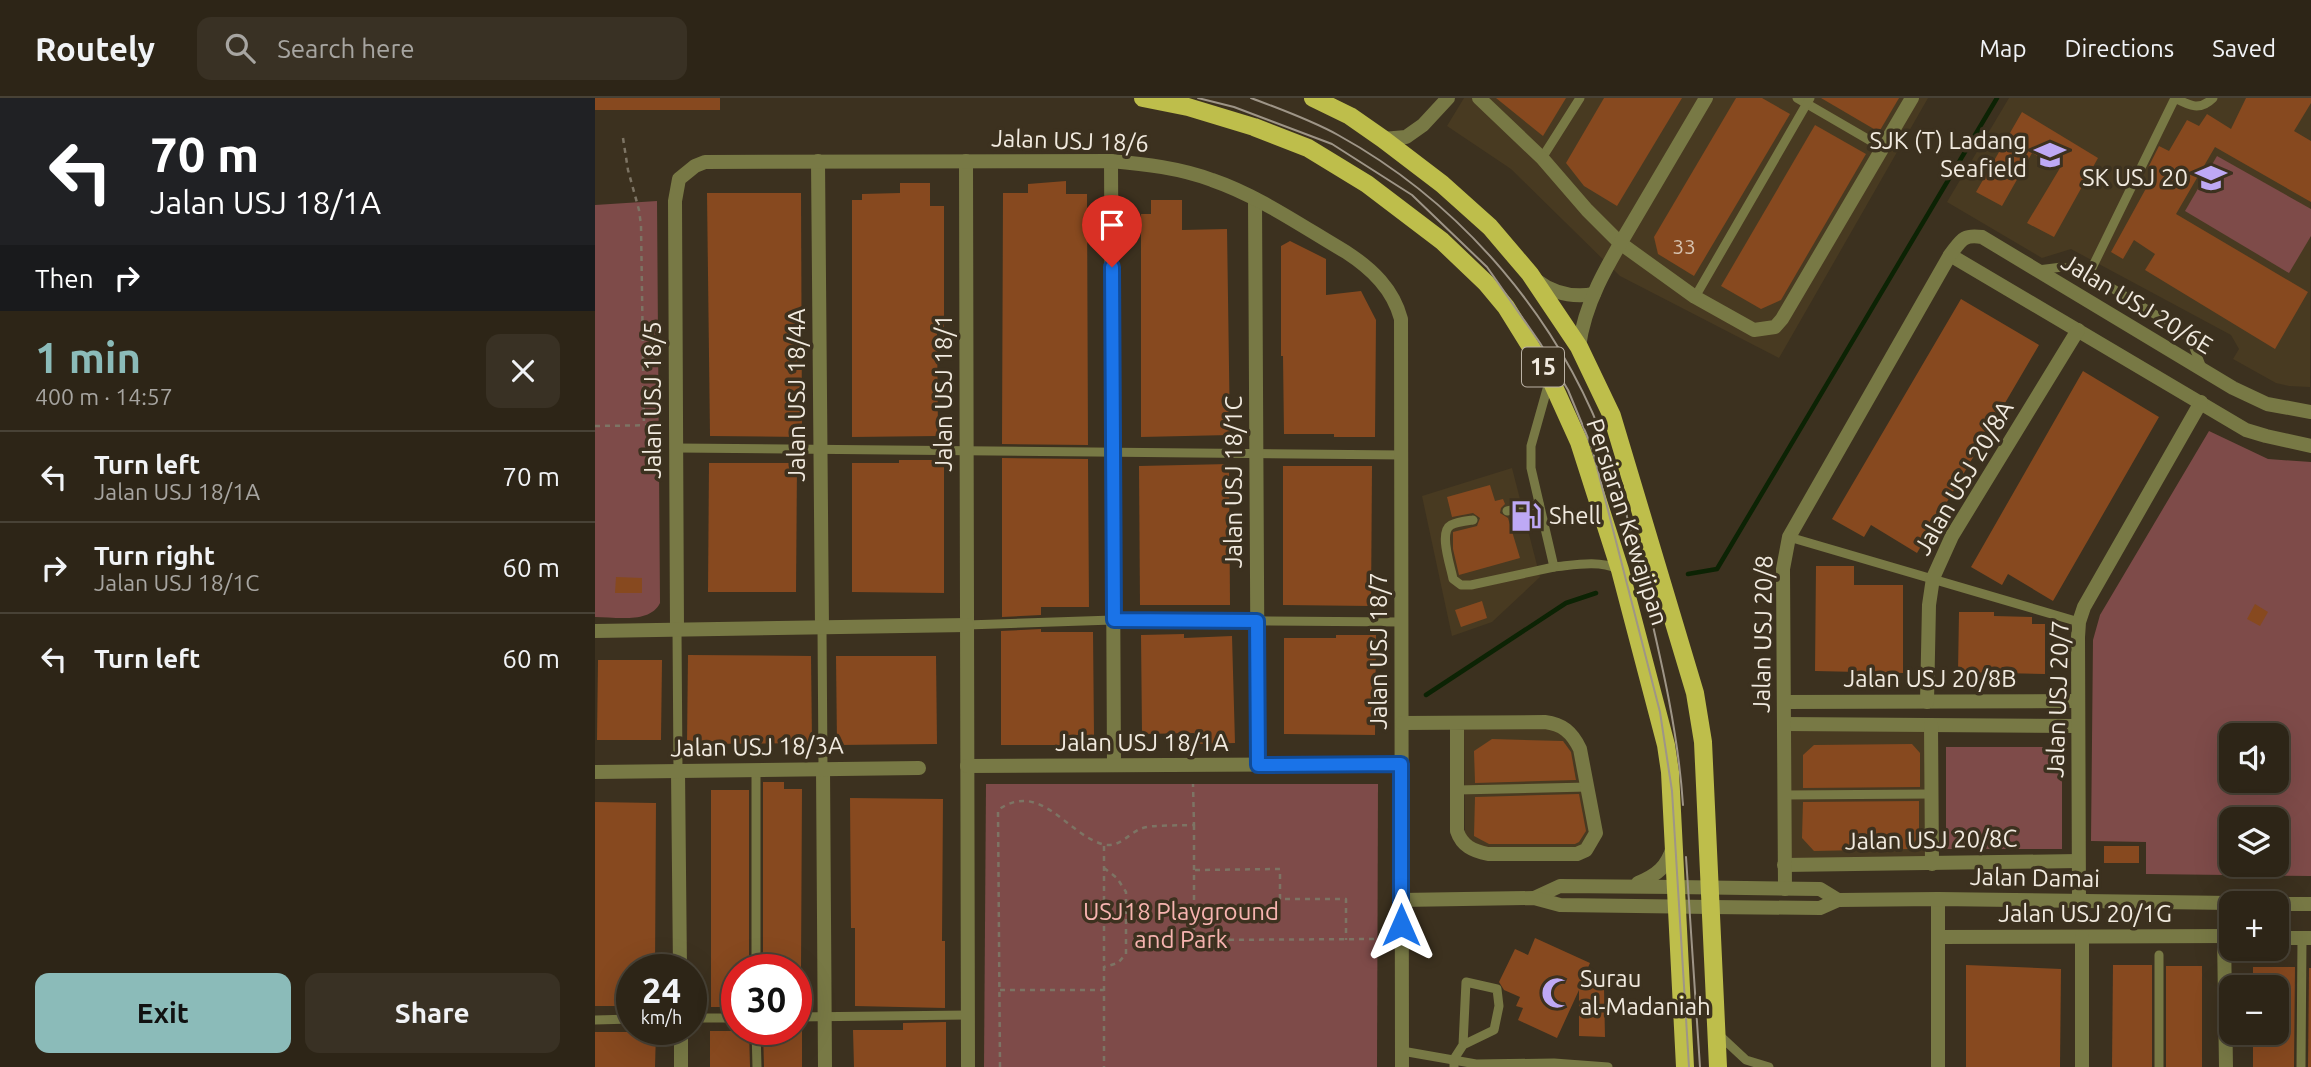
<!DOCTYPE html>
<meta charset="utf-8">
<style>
body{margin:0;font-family:Ubuntu,sans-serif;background:#393124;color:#f1f3f6;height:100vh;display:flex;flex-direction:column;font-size:26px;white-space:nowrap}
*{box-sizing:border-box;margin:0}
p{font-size:23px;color:#a7a5a1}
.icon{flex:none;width:38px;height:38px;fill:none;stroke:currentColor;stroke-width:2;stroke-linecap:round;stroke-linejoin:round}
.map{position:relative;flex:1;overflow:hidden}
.side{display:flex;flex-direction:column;background:#2d2517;width:595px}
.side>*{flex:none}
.guide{background:#202124;color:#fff;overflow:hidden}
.controls{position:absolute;left:1624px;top:625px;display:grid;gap:14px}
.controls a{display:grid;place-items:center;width:70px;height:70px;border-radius:14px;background:#2d2517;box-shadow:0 7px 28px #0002,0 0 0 2px #484236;font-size:35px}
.speed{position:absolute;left:21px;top:856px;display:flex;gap:14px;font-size:35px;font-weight:700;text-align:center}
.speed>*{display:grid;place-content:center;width:91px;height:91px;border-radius:50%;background:#2d2517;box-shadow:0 7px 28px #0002,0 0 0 2px #484236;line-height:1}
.speed small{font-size:18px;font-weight:400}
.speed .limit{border:10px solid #d22;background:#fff;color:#111}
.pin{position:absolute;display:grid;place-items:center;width:60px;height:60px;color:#fff;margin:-72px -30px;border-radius:50% 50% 50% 0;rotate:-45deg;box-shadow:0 0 7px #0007}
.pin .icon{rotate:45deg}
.me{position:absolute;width:77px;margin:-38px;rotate:0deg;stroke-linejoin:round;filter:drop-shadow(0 0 5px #0008)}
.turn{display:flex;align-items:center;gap:24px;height:147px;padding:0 35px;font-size:32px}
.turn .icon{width:91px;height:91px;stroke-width:2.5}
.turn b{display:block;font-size:49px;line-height:60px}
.then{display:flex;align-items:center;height:66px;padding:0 35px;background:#0003;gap:14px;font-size:26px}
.round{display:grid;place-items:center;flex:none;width:74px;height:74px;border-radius:14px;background:#393124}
.overview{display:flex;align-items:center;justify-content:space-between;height:119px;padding:0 35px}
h1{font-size:42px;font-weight:600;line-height:52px;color:#8bbbb9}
.cta{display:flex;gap:14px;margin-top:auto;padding:14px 35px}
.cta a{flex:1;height:80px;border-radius:14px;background:#8bbbb9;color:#111;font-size:28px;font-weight:600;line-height:80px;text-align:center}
.cta a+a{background:#393124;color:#f1f3f6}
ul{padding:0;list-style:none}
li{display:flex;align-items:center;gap:21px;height:91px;padding:0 35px;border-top:2px solid #484236}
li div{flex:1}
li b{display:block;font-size:26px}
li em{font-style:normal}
header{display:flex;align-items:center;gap:42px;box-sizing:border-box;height:98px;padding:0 35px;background:#2d2517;border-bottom:2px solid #484236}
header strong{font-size:33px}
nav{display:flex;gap:38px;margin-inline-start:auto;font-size:24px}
.search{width:490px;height:63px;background:#393124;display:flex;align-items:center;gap:18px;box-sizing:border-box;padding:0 24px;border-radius:14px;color:#a7a5a1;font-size:26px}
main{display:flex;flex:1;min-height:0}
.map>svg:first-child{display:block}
.built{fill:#483a21}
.green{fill:#7e4b49;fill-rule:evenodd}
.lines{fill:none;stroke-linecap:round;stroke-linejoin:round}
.stream{stroke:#0c2304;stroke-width:4.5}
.building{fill:#87491f}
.path{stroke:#7d7464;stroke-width:2.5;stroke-dasharray:5 5;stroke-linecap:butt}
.service{stroke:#787945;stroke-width:9}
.minor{stroke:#787945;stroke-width:14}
.tertiary{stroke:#787945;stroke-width:14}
.primary{stroke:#bebe4b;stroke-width:18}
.tram{stroke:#9e9587;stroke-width:2}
.route-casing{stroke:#114b97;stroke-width:18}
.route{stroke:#1a73e8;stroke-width:12}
.labels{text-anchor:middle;stroke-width:7;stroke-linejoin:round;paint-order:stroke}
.number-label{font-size:21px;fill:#d6c2af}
.shield{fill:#3c311f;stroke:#bbb2a5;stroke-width:2}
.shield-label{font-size:23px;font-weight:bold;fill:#f1eadf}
.street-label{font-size:24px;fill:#f1eadf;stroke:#3c311f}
.poi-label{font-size:24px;fill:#f1eadf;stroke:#3c311f;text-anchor:end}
.park-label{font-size:24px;fill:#f7b4b0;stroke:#3c311f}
</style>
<header>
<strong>Routely</strong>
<div class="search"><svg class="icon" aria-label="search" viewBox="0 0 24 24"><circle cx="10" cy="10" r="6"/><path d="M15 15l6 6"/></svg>Search here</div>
<nav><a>Map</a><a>Directions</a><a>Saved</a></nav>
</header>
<main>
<section class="side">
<div class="guide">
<div class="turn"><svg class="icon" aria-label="left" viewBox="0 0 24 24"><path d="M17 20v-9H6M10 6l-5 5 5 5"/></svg><div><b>70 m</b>Jalan USJ 18/1A</div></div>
<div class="then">Then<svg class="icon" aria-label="right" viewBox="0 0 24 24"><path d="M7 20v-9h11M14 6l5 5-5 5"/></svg></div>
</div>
<div class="overview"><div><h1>1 min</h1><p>400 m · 14:57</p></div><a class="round"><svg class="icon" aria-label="close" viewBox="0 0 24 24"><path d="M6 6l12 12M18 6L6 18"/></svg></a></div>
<ul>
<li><svg class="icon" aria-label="left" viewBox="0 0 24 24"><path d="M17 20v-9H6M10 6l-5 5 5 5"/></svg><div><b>Turn left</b><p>Jalan USJ 18/1A</p></div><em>70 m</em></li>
<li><svg class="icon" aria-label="right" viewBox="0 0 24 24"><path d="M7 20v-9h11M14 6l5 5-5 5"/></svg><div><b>Turn right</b><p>Jalan USJ 18/1C</p></div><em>60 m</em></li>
<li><svg class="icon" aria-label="left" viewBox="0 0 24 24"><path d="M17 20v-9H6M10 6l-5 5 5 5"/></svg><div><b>Turn left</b></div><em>60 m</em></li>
</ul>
<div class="cta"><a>Exit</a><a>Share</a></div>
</section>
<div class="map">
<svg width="1716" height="969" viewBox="0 0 1716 969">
<rect width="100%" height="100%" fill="#3c311f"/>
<g class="built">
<path d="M869 0H1333L1184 260 1025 178 916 71 852 28Z"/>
<path d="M1414 0H1716L1715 289 1694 288 1681 285 1638 261 1644 251 1636 237 1476 151 1447 160 1352 104Z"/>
<path d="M917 370 945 479 897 524 857 538 827 398Z"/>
<path d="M1190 626 1336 627 1337 766 1189 767Z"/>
<path d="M954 630 969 637 977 646 996 733 989 748 980 752 893 751 874 742 870 735 869 631Z"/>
</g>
<g class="green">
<path d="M1622 58 1716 111V138L1694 175 1590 113Z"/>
<path d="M62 103 65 505C55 526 20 519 0 519V107Z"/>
<path d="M1614 333 1673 361 1716 364V778L1551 776V744L1496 743 1498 542 1505 517ZM1636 637H1682V682H1636ZM1636 721H1682V766H1636Z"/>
<rect x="1351" y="649" width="116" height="102"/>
<path d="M391 686H783L782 969H389Z"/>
</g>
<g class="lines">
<g class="stream">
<path d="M1093 476 1122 471 1402 0"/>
<path d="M831 597 971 505 1001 495"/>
</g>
</g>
<g class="building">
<rect x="0" y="0" width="125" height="12"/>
<path d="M901 0H971L948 38Z"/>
<path d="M1009 0H1087L1022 108 989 88 971 65Z"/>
<path d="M1141 0H1167L1195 16 1099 178 1063 156 1059 139Z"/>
<path d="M1226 0H1304L1284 34Z"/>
<path d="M1651 0H1716V5L1699 33 1716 43V104L1620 49 1581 116 1713 194 1680 251 1550 172 1560 156 1539 142 1528 161 1516 154 1560 74 1553 70 1564 48 1574 53 1592 22 1604 28 1612 16 1636 31Z"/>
<path d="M1427 14 1503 60 1459 139 1432 125 1465 70 1437 55 1407 108 1381 94Z"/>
<path d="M1220 27 1271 56 1186 202 1166 211 1126 188Z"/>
<path d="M471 83V96H492L493 347 407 346 408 95H433V86Z"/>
<path d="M305 85H335V108H349V230H342L343 338 257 339V102H267V96L305 95Z"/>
<path d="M112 95H206L207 339 115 338Z"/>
<path d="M556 102H587V132L632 131 635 337 546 339V116H556Z"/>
<path d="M695 143 731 161V197L766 193 781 222 780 339H739V336H689L688 258H686V148Z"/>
<path d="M1366 201 1444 247 1322 455 1276 427 1269 439 1237 421Z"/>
<path d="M1488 273 1564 319 1458 503 1413 476 1407 487 1376 469Z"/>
<path d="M407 360 493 361 494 509H446V517L407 519Z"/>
<path d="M304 362H349V495L257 494V365H304Z"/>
<path d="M114 365H202L201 494H113Z"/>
<path d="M634 366 635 507H545L544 368Z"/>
<path d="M688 368H777L776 508 688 507Z"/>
<path d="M895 387 900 403 908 401 910 406 906 410 905 415 913 420 925 460 864 477 858 451V434L882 428 885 420 878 415 857 419 852 399Z"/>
<path d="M1221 468H1259V487H1308V575L1220 573Z"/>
<path d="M21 479 47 480V495H20Z"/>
<path d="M887 503 892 520 866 529 860 512Z"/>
<path d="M1660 506 1673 514 1665 528 1652 521Z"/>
<path d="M1364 514H1399V518L1437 519V526H1450V576L1363 574Z"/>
<path d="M446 531V534H498L499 637H479V647H406V533Z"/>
<path d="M589 536V540L637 538 640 645 600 646 599 635 547 636 546 537Z"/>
<path d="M741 537H781L780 637 689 636V540H741Z"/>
<path d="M93 557 216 558 217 645 92 646Z"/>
<path d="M241 558H341L342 646 242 647Z"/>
<path d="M3 562H67L66 642H2Z"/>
<path d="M897 641 968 643 976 654 981 682 880 685 879 653Z"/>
<path d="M1317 646 1325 655V689L1208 690V657L1219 647Z"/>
<path d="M168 684H189V691H207L206 872H168Z"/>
<path d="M116 692H154V872H142V909H116Z"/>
<path d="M984 696 991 733 984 744 980 746H894L879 738 880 699Z"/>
<path d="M255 700 348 701 347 843H350V910L260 908V830H256Z"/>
<path d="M1324 703V738L1314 751 1219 753 1207 740 1208 704Z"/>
<path d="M0 704 61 705 60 872H37V908H0Z"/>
<rect x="1509" y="748" width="35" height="17"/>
<path d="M940 840 995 865 991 874 1007 881 1003 890H1009L1010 939 984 938V892L962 940 923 922 928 910 921 908 925 899 909 892 904 884 920 851 933 857Z"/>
<path d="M1371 867 1466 871 1465 969H1371Z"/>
<path d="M1518 867H1557V969H1517Z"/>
<rect x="1571" y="868" width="36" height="101"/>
<path d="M1658 869H1700L1699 969H1658V934H1682V889H1658Z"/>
<path d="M1714 870H1716V969H1713Z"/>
<path d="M351 924V969H259L258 932H308V925Z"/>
<path d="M168 932 207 933V969H169Z"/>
<path d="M115 933H154L155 969H115Z"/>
<path d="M0 934H61L60 969H0Z"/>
</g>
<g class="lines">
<g class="path">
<path d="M28 40 33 72 44 112 46 127 49 327"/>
<path d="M0 328 67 327"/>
<path d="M599 727V842L783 841"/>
<path d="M509 748V969"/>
<path d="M509 770 522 780 531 794V856L523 865 509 869"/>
<path d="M600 772 685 771V801H751V842"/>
<path d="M405 892H509"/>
<path d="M405 969 403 712C445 682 471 735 507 746 523 751 532 737 545 731 557 726 585 728 599 727L598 686"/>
</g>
<g class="service">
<path d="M1202 0 1288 50"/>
<path d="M1580 0C1595 8 1605 13 1618 0"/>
<path d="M947 60 985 0"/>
<path d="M1443 172 1467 169 1494 176 1587 233 1598 247 1607 270"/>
<path d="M1494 176 1580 0"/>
<path d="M1100 199 1215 0"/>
<path d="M954 284 936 348V370L959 469C980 467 1003 462 1023 471"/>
<path d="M82 350 808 357"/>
<path d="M912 413 944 406"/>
<path d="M878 422C871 423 862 424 856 427 843 434 856 469 858 481L866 487H876L959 469"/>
<path d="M1194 439 1484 524"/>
<path d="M372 527 518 522 806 524"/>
<path d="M227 530 228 670"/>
<path d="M82 532 83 673"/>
<path d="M161 671V872"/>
<path d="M862 692 993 689"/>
<path d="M1190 697 1337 696"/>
<path d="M201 919 373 917"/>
<path d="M96 920H142"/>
<path d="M0 922 37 921"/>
<path d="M161 931 162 969"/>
<path d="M1122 935 1151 962 1174 969"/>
<path d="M807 953 881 966 959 965 1013 969"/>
<path d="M859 969V961L868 947 871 884 902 891 904 908 899 932 868 947"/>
<path d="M1564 969V857"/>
<path d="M1706 969 1707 840"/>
</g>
<g class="minor">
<path d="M884 0 947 60 992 112 1025 145 1100 199 1159 232 1180 229 1187 221 1317 0"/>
<path d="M788 41 811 39 828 27 853 0"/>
<path d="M223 63 227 530"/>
<path d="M371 63 373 969"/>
<path d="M516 63 519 667"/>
<path d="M660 101 663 667"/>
<path d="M1355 157 1651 332 1671 338 1716 348"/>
<path d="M941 182C958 195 977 200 999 196"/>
<path d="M984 249C990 199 1020 155 1045 112 1067 75 1089 37 1111 0"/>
<path d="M82 532 80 103 84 81 100 68 110 64 516 63C550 66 585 70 617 82 664 98 708 129 751 154 777 171 798 191 806 221L807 969"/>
<path d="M0 533 372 527"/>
<path d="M1189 604 1482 603"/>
<path d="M1332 604 1334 507 1338 480 1357 438 1483 232"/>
<path d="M807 625 950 624C967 626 977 634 985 651L1001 735 991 752 982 756H893C878 753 867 748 862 733V625"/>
<path d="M1190 626 1482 628"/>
<path d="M1336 627 1337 766"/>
<path d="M372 668 806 666"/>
<path d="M228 670 230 969"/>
<path d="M83 673 85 872"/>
<path d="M0 674 324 670"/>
<path d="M1189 767 1483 763"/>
<path d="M1043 785C1062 777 1072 769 1078 749"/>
<path d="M1190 791 1188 471 1194 439 1355 157C1366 143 1367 136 1387 139L1638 290 1672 306 1716 314"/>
<path d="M939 800 965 788 1081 789"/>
<path d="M806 802 939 800 965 807 1116 809"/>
<path d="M1484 804 1483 539 1484 524 1489 509 1606 304"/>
<path d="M1629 838 1631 969"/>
<path d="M1343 839 1636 838"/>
<path d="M1487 839V969"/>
<path d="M1682 840H1716"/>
<path d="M86 931V969"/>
<path d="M1343 969V801"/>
</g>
<g class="tertiary">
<path d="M1081 789 1225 791 1243 802"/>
<path d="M1682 806H1716"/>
<path d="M1116 809 1225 810 1243 802 1343 801 1636 805"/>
</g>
<g class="primary">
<path d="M548 0 593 9 659 29 713 50 772 86 847 143 891 185 911 209 955 280 984 344 1025 472 1071 647 1075 674 1090 969"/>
<path d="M718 0 755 18 788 41 847 86 895 129 935 176 984 249 1017 318 1100 595 1108 644 1123 969"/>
</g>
<g class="tram">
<path d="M603 0 639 9 737 46 817 97 892 169 945 245 973 292 997 350 1065 614 1077 693 1094 969"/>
<path d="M656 0C685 11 716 22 743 37 868 106 966 222 1014 356 1029 399 1038 445 1049 489 1066 562 1083 632 1088 707"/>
<path d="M1091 759 1105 969"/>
</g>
</g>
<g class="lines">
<defs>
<path id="route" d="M517 169 519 522 662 523 663 667 806 666V827"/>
</defs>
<use href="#route" class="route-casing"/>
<use href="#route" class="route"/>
</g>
<defs>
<symbol id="school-bare" viewBox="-9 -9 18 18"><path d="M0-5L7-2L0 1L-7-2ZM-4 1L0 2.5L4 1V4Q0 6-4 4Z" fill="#bea9f5" stroke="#3c311f" stroke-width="2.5" paint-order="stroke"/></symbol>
<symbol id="fuel-bare" viewBox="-9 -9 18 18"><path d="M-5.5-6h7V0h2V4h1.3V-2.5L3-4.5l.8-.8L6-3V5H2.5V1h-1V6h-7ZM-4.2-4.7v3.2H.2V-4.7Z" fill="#bea9f5" stroke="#3c311f" stroke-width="2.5" paint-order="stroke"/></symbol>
<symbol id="mosque-bare" viewBox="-9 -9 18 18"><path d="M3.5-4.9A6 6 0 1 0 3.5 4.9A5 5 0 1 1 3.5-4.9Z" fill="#bea9f5" stroke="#3c311f" stroke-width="2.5" paint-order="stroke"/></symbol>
</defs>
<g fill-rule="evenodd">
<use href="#school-bare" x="1433" y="35" width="44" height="44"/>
<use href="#school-bare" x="1594" y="58" width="44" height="44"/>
<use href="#fuel-bare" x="909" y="396" width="44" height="44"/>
<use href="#mosque-bare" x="940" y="873" width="44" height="44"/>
</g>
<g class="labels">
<g class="number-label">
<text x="1089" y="156">33</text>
</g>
<rect class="shield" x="927" y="249.5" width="42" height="39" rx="5"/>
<g class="shield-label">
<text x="948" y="277">15</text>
</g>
<g class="street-label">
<text transform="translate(475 43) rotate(2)" y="8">Jalan USJ 18/6</text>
<text transform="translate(1542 206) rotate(31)" y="8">Jalan USJ 20/6E</text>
<text transform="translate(349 295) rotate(-90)" y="8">Jalan USJ 18/1</text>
<text transform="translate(202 297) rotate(-90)" y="8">Jalan USJ 18/4A</text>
<text transform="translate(58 302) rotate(-90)" y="8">Jalan USJ 18/5</text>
<text transform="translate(1369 380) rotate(-60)" y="8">Jalan USJ 20/8A</text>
<text transform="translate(639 384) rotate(-90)" y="8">Jalan USJ 18/1C</text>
<text transform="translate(1032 424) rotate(72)" y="8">Persiaran Kewajipan</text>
<text transform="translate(1168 536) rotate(-89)" y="8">Jalan USJ 20/8</text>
<text transform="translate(784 553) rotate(-90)" y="8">Jalan USJ 18/7</text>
<text x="1335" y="589">Jalan USJ 20/8B</text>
<text transform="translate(1463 601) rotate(-88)" y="8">Jalan USJ 20/7</text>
<text x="547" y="653">Jalan USJ 18/1A</text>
<text transform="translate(162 649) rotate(-1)" y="8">Jalan USJ 18/3A</text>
<text transform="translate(1336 742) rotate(-1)" y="8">Jalan USJ 20/8C</text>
<text transform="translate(1440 780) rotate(1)" y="8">Jalan Damai</text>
<text x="1490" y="824">Jalan USJ 20/1G</text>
</g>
<g class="poi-label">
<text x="1432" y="51">SJK (T) Ladang<tspan x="1432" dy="28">Seafield</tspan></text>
<text x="1593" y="88">SK USJ 20</text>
<text x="954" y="426" text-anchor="start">Shell</text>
<text x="985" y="889" text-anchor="start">Surau<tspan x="985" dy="28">al-Madaniah</tspan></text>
</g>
<g class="park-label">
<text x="586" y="822">USJ18 Playground<tspan x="586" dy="28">and Park</tspan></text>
</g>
</g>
</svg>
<div class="controls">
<a><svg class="icon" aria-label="sound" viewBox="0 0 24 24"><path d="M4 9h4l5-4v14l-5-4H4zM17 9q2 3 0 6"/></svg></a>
<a><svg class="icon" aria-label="layers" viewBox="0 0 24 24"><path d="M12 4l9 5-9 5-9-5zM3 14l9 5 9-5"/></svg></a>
<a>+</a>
<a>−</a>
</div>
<div class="speed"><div>24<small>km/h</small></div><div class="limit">30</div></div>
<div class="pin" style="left:517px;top:169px;background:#d93025"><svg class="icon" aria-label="arrive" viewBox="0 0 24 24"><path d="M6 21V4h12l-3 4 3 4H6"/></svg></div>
<svg class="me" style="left:806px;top:827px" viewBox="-20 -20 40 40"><path d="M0-17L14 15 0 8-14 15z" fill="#1a73e8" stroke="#fff" stroke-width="4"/></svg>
</div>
</main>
